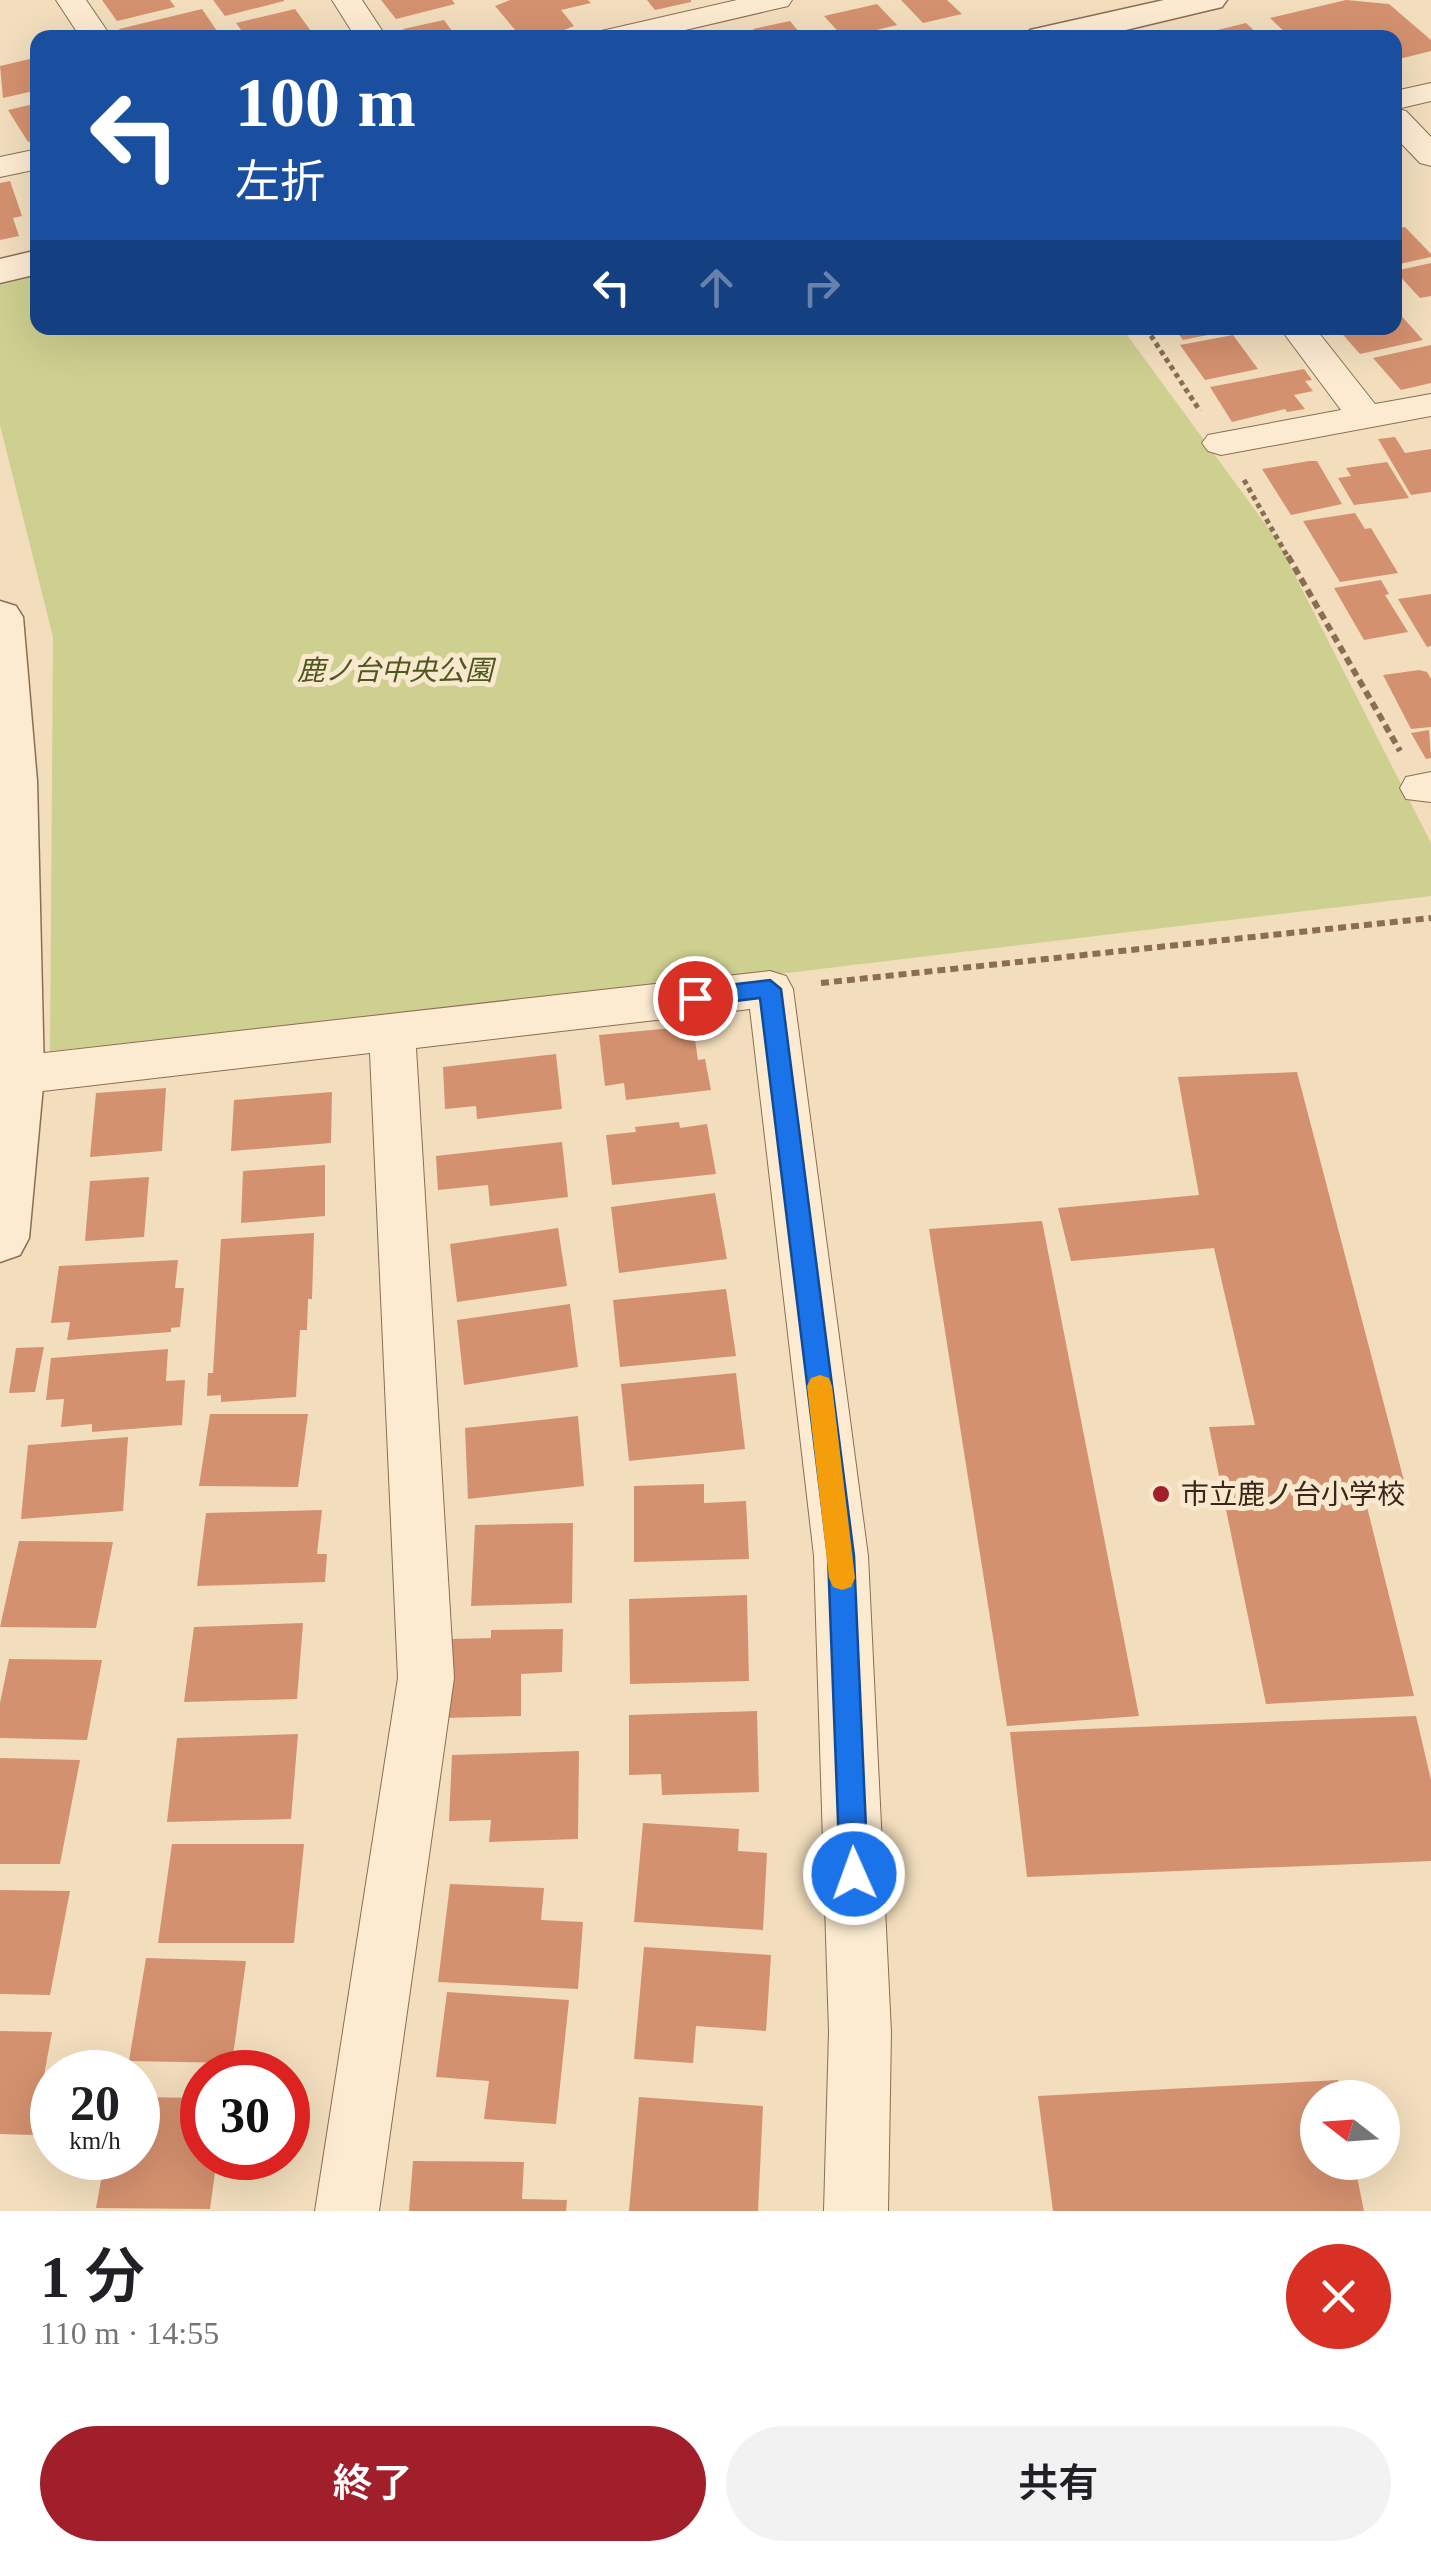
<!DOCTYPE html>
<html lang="ja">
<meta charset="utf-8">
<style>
body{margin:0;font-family:"Times New Roman","Noto Sans JP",serif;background:#f2f2f2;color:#202124;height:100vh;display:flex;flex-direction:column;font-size:38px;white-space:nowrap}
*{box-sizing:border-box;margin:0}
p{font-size:32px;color:#757577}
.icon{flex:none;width:55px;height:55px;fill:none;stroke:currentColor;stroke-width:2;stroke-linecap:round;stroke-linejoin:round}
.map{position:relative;height:2211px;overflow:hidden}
.sheet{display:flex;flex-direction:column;background:#fff;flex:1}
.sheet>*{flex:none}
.hud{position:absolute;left:30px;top:30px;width:1372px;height:305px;border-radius:20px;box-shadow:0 10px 40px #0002;background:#1a4fa0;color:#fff;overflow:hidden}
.needle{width:65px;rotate:287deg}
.fabs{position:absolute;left:1300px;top:2080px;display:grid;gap:20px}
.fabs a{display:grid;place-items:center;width:100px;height:100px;border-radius:50%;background:#fff;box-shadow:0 10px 40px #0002;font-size:50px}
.speed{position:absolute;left:30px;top:2050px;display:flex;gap:20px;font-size:50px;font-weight:700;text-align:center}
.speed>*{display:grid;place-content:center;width:130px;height:130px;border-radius:50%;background:#fff;box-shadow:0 10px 40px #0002;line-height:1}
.speed small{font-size:25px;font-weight:400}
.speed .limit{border:15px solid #d22;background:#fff;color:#111}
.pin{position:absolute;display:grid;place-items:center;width:85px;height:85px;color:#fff;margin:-42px;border:5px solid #fff;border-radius:50%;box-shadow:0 2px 10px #0007}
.me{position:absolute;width:110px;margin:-55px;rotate:358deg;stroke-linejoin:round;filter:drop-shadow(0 0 8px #0008)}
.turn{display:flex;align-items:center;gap:35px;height:210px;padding:0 40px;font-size:45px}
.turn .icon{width:130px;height:130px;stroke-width:2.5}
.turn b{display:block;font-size:70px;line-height:85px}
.lanes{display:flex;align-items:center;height:95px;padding:0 40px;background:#0003;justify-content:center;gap:50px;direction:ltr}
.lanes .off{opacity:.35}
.round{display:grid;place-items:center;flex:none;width:105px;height:105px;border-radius:52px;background:#f2f2f2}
.summary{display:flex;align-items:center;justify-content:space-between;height:170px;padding:0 40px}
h1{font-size:60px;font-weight:600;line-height:75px}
.primary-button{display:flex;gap:20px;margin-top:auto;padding:20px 40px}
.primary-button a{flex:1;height:115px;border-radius:60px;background:#a01f2a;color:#fff;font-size:40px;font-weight:600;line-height:115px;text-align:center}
.primary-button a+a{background:#f2f2f2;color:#202124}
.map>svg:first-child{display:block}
.green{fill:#ced090}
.building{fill:#d4916f}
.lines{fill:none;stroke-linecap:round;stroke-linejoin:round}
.minor-casing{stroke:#8b6d54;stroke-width:2}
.tertiary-casing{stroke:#8b6d54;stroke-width:3}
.path-far1{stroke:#8b6d54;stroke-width:5;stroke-dasharray:5 4;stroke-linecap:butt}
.path{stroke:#8b6d54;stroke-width:6;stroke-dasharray:8 5;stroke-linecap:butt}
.minor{fill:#fcebd1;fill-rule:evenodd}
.tertiary{fill:#fcebd1;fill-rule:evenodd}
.route{fill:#1a73e8;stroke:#114b97;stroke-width:2.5}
.slow{fill:#f59e0b}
.poi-dot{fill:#a01f2a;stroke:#f8e8cd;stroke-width:4}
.labels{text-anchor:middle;stroke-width:10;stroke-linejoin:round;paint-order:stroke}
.park-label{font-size:28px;font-style:italic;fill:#4e571f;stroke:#f8e8cd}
.poi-label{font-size:28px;fill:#39271b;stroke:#f8e8cd;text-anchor:start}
</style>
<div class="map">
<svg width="1431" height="2211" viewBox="0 0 1431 2211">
<rect width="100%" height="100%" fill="#f2debd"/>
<path class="green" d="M37 276 38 328H1122L1277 540 1431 843V896L795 972 50 1051 53 637 0 425V285Z"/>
<g class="building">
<path d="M102 0H170L175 7 117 21Z"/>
<path d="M213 0H284V1L225 16Z"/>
<path d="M381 0H452L455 4 396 19Z"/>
<path d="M510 0H588L591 3 561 10 574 26 544 38 540 34 527 37 521 30 516 31 495 6Z"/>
<path d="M647 0H691V2L655 10Z"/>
<path d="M901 0H947L962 14 923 23Z"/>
<path d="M1346 0 1389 4 1431 40V51L1395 60V38H1291L1270 18Z"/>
<path d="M877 4 897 25 844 38 824 16Z"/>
<path d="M202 9 217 31 190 38H125L119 29Z"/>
<path d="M295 9 316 38H247L236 23Z"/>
<path d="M444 20 457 38H409L403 29Z"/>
<path d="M790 21 804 38H759L753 29Z"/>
<path d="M1246 23 1262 38H1193V36Z"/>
<path d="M38 57V90L3 98 0 66Z"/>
<path d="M38 103V139L28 142 8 110Z"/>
<path d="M10 181 22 216 13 218 19 236 0 240V183Z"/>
<path d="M1405 227 1431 254V257L1395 265V229Z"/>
<path d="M1431 263V296L1420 298 1395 271Z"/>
<path d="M1398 312 1423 340 1360 354 1337 328H1395V313Z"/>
<path d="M1174 328H1224L1227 331 1183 340Z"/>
<path d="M1233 335 1258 369 1205 380 1180 345Z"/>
<path d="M1431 345V383L1401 390 1373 358Z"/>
<path d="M1304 369 1312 380 1305 381 1313 391 1294 395 1305 409 1287 412 1285 409 1232 422 1210 387Z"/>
<path d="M1395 437 1405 453 1431 449V492L1411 495 1378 439Z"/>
<path d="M1309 461H1317L1342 504 1291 515 1262 469Z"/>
<path d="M1387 462 1409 498 1354 505 1338 478 1351 476 1346 468Z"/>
<path d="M1355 513 1365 529 1371 528 1398 573 1340 582 1303 521Z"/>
<path d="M1381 580 1389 594 1385 595 1408 632 1364 640 1334 588Z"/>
<path d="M1431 594V646L1427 647 1398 599Z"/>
<path d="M1419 670 1427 672 1431 679V727L1411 729 1383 675Z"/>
<path d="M1429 730 1431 758 1426 759 1411 733Z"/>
<path d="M693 1026 698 1060 705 1059 711 1090 626 1100 624 1083 605 1086 599 1035Z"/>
<path d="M556 1054 562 1109 477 1119 476 1106 445 1109 443 1067Z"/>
<path d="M1297 1072 1408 1496 1365 1499 1414 1696 1266 1704 1209 1427 1255 1425 1214 1248 1071 1261 1058 1208 1199 1195 1178 1077Z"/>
<path d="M166 1088 162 1151 90 1157 96 1093Z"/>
<path d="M332 1092 331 1143 231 1151 234 1100Z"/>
<path d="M679 1122 680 1128 707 1124 716 1174 612 1185 606 1135 636 1132 635 1127Z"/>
<path d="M562 1142 568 1197 490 1206 488 1185 438 1190 436 1156Z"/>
<path d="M325 1165V1216L241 1223 243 1171Z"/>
<path d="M149 1177 144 1237 85 1241 90 1181Z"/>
<path d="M715 1193 727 1259 619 1273 611 1207Z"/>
<path d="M1042 1221 1139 1716 1007 1726 929 1229Z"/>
<path d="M558 1228 567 1286 457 1302 450 1244Z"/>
<path d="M314 1233 312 1299H308L307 1330H300L296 1397 221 1402V1395L207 1396 208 1373H213L221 1239Z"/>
<path d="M178 1260 175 1288H184L180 1327 171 1328V1332L67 1340 70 1322 51 1323 59 1266Z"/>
<path d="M726 1289 736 1356 620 1367 613 1300Z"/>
<path d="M570 1304 578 1367 464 1385 457 1320Z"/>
<path d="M44 1347 35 1392 9 1393 16 1348Z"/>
<path d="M168 1349 166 1381 185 1380 182 1425 92 1432V1424L61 1427 64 1399 46 1400 51 1358Z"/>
<path d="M736 1373 745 1449 629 1461 621 1384Z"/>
<path d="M210 1414H308L298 1487 199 1486Z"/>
<path d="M578 1416 584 1486 468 1499 465 1428Z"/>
<path d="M128 1437 123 1511 21 1519 28 1445Z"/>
<path d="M704 1484V1503L746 1501 749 1559 634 1562V1486Z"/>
<path d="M322 1510 317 1554H327L325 1582 197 1586 206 1513Z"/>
<path d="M573 1523 572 1603 471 1606 475 1525Z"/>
<path d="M19 1541 113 1542 96 1628 0 1627Z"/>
<path d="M747 1595 749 1681 630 1684 629 1599Z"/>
<path d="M303 1623 297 1699 184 1702 194 1627Z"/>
<path d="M563 1629 562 1672 521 1674V1716L446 1718 450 1639 491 1638V1630Z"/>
<path d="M9 1659 102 1660 87 1740 0 1738V1703Z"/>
<path d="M757 1711 759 1792 662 1795 661 1774 629 1775V1715Z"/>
<path d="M1416 1716 1431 1780V1861L1027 1877 1010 1732Z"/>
<path d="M298 1734 291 1819 167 1822 177 1738Z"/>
<path d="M579 1751 578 1839 489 1842 491 1820 449 1821 452 1755Z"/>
<path d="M0 1758 80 1760 60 1864H0Z"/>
<path d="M643 1823 739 1829 738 1851 767 1853 763 1930 634 1922Z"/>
<path d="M172 1844H304L294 1943H158Z"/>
<path d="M450 1884 544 1888 541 1920 583 1922 578 1989 438 1982Z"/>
<path d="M0 1890 70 1891 50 1995 0 1994Z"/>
<path d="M644 1947 771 1955 766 2031 696 2026 693 2063 634 2059Z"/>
<path d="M146 1958 246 1961 232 2063 129 2061Z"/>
<path d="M447 1992 569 2000 556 2124 484 2119 489 2081 436 2077Z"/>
<path d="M0 2031 52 2032 33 2135 0 2134Z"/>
<path d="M1338 2080 1341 2098H1318V2162H1354L1364 2211H1053L1038 2096Z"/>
<path d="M138 2097 202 2098V2158H217L210 2209 96 2208 105 2158H138Z"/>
<path d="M639 2097 763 2106 758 2211H629Z"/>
<path d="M413 2161 524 2162 522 2199 567 2200 566 2211H409Z"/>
</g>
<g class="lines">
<defs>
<g id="minor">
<path d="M56 0H86L112 38H81Z"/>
<path d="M332 0H362L387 38H356Z"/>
<path d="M737 0H792L788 6 651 38H593L597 32Z"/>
<path d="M1431 83V101L1397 109 1406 111 1431 137V166L1420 163 1395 137V91Z"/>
<path d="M38 149V169L0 177V157Z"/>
<path d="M1280 328H1315L1375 404 1431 394V416L1221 455 1208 451 1202 443 1208 435 1341 410Z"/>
<path d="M1431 772V802L1406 799 1400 788 1406 777Z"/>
<path d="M770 971 786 976 793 989 868 1556 891 2032 888 2211H824L829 2032 814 1556 750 1009 416 1048 454 1678 379 2211H315L398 1678 370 1053 0 1096V1058Z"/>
</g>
<g id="tertiary">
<path d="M1164 0H1227L1222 7 1092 38H1026L1030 30Z"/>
<path d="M38 250V274L0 283V259Z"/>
<path d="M0 601 16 606 23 617 37 781 44 1075 29 1238 20 1255 0 1262Z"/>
</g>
</defs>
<use href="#minor" class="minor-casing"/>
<use href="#tertiary" class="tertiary-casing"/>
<g class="path-far1">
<path d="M1146 328 1200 411"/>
<path d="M1244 480 1289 559"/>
</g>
<g class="path">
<path d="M1288 556 1400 751"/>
<path d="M821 983 1431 918"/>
</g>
<use href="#minor" class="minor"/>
<use href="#tertiary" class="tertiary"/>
</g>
<path class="route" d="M770 980 781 989 854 1556 868 1874 864 1884 854 1888 844 1884 840 1874 828 1556 760 998 695 1006 684 998 695 989Z"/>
<path class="slow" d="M820 1375 829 1378 832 1386 855 1578 851 1587 842 1590 833 1587 829 1578 807 1386 811 1378Z"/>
<circle class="poi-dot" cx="1161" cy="1494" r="10"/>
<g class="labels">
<g class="park-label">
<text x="395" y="680">鹿ノ台中央公園</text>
</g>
<g class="poi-label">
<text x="1181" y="1504">市立鹿ノ台小学校</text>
</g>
</g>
</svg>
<div class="fabs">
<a><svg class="needle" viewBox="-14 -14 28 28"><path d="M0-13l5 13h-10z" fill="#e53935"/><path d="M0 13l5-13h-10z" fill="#757577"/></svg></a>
</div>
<div class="speed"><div>20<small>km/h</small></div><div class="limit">30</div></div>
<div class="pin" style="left:695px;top:998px;background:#d93025"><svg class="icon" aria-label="arrive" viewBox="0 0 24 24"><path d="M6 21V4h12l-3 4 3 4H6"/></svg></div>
<svg class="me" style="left:854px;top:1874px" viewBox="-20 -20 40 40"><circle r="17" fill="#1a73e8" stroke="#fff" stroke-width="3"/><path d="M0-11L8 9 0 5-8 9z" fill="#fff"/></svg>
<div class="hud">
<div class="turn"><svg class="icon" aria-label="left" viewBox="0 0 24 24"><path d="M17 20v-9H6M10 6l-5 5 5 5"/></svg><div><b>100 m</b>左折</div></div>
<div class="lanes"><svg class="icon" aria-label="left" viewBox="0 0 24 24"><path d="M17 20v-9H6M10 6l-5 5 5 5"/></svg><svg class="icon off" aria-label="ahead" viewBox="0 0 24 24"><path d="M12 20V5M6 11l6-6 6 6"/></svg><svg class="icon off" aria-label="right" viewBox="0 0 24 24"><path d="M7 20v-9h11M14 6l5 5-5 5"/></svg></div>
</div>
</div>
<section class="sheet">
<div class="summary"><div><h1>1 分</h1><p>110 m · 14:55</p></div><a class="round" style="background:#d93025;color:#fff"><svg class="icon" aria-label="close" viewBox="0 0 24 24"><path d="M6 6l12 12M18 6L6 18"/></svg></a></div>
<div class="primary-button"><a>終了</a><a>共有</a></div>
</section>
